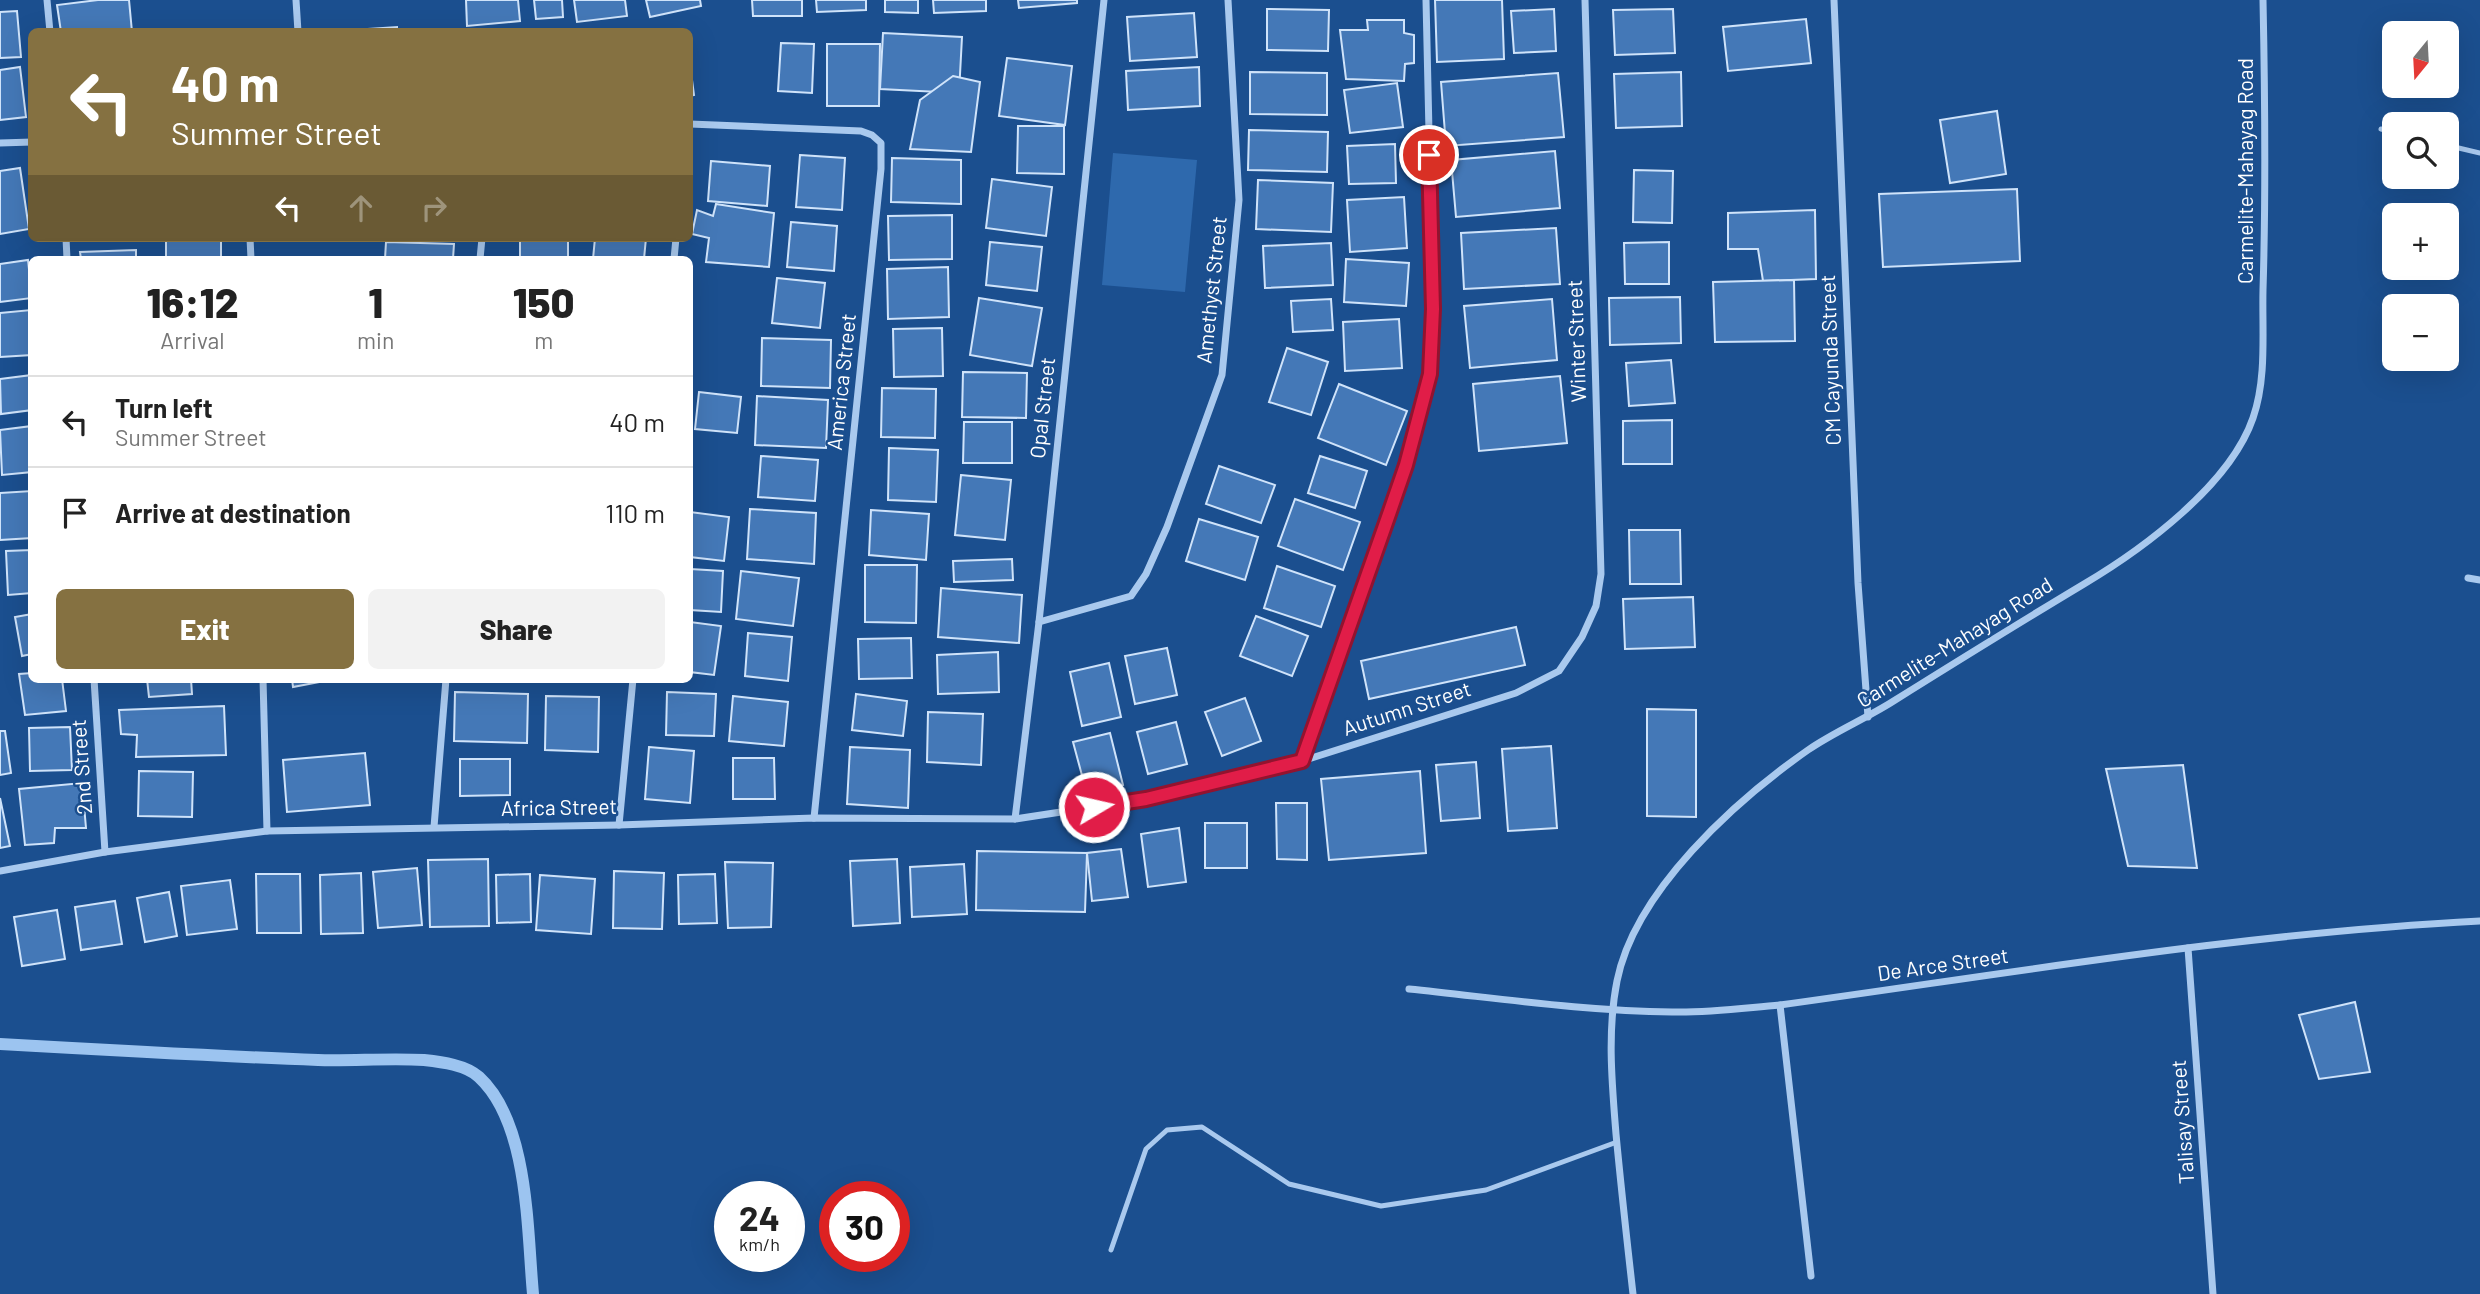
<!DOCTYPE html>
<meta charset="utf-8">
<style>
body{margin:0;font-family:Barlow,sans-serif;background:#f2f2f2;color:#222;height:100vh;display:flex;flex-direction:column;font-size:26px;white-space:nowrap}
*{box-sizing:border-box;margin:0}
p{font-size:23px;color:#767676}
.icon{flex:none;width:38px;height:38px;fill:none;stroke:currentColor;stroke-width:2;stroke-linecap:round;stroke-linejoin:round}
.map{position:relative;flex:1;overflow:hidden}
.sheet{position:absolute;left:28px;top:256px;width:665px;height:427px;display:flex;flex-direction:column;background:#fff;border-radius:10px;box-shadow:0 7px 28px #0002}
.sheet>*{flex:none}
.top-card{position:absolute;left:28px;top:28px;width:665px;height:214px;border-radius:10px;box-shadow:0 7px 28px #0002;background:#857141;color:#fff;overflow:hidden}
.needle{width:46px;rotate:198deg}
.controls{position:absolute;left:2382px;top:21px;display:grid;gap:14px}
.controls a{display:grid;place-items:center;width:77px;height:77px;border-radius:10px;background:#fff;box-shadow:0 7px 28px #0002;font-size:35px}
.speed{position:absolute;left:714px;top:1181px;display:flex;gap:14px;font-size:35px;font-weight:700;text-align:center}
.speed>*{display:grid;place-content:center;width:91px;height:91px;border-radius:50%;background:#fff;box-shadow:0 7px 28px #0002;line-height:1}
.speed small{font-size:18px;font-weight:400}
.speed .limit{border:10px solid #d22;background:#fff;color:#111}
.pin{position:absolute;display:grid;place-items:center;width:60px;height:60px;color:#fff;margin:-30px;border:4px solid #fff;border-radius:50%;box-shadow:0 2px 7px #0007}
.me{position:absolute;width:77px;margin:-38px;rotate:81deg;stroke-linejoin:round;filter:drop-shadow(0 0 5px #0008)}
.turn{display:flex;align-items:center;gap:24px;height:147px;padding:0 28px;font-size:32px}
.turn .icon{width:91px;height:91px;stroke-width:2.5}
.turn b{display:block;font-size:49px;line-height:60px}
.lanes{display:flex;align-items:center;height:66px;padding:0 28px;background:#0003;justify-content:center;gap:35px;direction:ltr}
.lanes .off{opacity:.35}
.eta{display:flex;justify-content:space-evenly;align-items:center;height:119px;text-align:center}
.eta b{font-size:42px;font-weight:800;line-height:49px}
.button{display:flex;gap:14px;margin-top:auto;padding:14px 28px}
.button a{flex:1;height:80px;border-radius:10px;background:#857141;color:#fff;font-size:28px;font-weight:800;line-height:80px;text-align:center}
.button a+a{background:#f2f2f2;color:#222}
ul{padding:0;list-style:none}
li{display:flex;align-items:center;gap:21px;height:91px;padding:0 28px;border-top:2px solid #e0e0e0}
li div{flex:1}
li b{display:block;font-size:26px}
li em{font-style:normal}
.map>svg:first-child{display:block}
.green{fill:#2e69ad}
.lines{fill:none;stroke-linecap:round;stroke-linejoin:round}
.stream{stroke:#9cc4f0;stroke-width:12}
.building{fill:#4478b7;stroke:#cfe3fa;stroke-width:2}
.service{stroke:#a9c9ee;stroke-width:5}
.minor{stroke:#a9c9ee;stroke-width:7}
.route-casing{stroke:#92132f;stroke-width:18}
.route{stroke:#e11d48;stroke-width:12}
.labels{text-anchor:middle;stroke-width:5;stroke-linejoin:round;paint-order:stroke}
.street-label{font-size:21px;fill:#fff;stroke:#1b4f8f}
</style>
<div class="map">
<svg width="2480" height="1294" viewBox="0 0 2480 1294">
<rect width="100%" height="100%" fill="#1b4f8f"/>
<path class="green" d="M1113 153 1197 160 1185 292 1102 285Z"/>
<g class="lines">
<path class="stream" d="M0 1044C106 1050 212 1056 318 1060 353 1061 389 1058 424 1060 442 1062 466 1065 479 1077 529 1123 527 1230 533 1294"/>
</g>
<g class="building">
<path d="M98 0H129L132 32H61L57 5Z"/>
<path d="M466 0H518L520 21 467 26Z"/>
<path d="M534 0H562L563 17 536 19Z"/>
<path d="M574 0H625L627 16 577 22Z"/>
<path d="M646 0H700L701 6 650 17Z"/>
<path d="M752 0H802V16H753Z"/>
<path d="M816 0H866V10L817 12Z"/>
<path d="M885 0H918V13L885 12Z"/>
<path d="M933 0H986V11L934 13Z"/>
<path d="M1018 0H1077V3L1019 8Z"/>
<path d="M1435 0H1502L1504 59 1437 62Z"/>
<path d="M1267 9 1329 10 1328 51 1267 50Z"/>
<path d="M1554 9 1556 51 1514 53 1511 11Z"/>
<path d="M1673 9 1675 53 1615 55 1613 10Z"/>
<path d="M17 11 21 57 0 58V12Z"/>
<path d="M1194 13 1197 57 1130 61 1127 17Z"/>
<path d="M1806 19 1811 63 1728 71 1723 27Z"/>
<path d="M1367 20H1404V33L1414 35V63L1405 64 1404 81 1346 79 1340 30H1368Z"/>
<path d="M397 27V32L337 31Z"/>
<path d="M883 33 962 37 959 93 880 89Z"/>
<path d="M781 43 814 44 812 93 778 91Z"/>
<path d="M827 44H880L879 106H827Z"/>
<path d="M1007 58 1072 66 1065 125 999 116Z"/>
<path d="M690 65 694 95 690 96Z"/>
<path d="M20 67 26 117 0 120V70Z"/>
<path d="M1199 67 1200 106 1128 110 1126 71Z"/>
<path d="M1250 72 1327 73V115L1250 114Z"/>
<path d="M1681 72 1682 126 1616 128 1614 74Z"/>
<path d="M1558 73 1564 137 1446 146 1441 82Z"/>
<path d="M953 76 980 82 971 152 910 149 920 100Z"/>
<path d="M1397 83 1403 127 1350 133 1344 90Z"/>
<path d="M1997 111 2006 174 1950 183 1940 120Z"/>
<path d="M1018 126H1064V174L1017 173Z"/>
<path d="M1249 130 1328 132 1327 172 1248 170Z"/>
<path d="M1395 144 1396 183 1349 184 1347 146Z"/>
<path d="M1555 151 1560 208 1456 217 1451 160Z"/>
<path d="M800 155 845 158 842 210 796 207Z"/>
<path d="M892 158 961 160V204L891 202Z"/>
<path d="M711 161 770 166 767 206 708 201Z"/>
<path d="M20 168 29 229 0 234V171Z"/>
<path d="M1634 170 1673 171 1672 223 1633 222Z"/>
<path d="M992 179 1052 187 1046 236 986 228Z"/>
<path d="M1258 180 1333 183 1331 232 1256 229Z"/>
<path d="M2017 189 2020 261 1883 267 1879 194Z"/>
<path d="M1404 197 1407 248 1350 252 1347 200Z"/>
<path d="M716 204 774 213 769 267 706 262 709 238 692 234 697 210 713 216Z"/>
<path d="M1815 210 1816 279 1763 281 1758 249H1728V213Z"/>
<path d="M952 215V259L889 260 888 216Z"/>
<path d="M791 222 837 226 834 271 787 267Z"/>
<path d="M1556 228 1560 284 1464 289 1461 233Z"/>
<rect x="166" y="238" width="55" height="21"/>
<rect x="520" y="238" width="48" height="21"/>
<path d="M595 238H646L644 259H593Z"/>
<path d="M386 242 454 244 453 259H385Z"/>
<path d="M990 242 1042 247 1037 291 986 285Z"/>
<path d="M1669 242V284H1625L1624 243Z"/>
<path d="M1331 243 1333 285 1265 288 1263 246Z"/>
<path d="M136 250V259H81L80 252Z"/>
<path d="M1346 259 1409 263 1406 306 1344 302Z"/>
<path d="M28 260 32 298 0 302V264Z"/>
<path d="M948 267 949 317 888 319 887 269Z"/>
<path d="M777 278 825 283 820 328 772 323Z"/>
<path d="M1794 280 1795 341 1715 342 1713 282Z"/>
<path d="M1680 297 1681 343 1610 345 1609 298Z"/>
<path d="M979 298 1042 308 1032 366 970 355Z"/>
<path d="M1331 299 1333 330 1293 332 1291 301Z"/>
<path d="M1552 299 1557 360 1470 368 1464 306Z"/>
<path d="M31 310 32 355 0 357V313Z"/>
<path d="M1399 319 1402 368 1345 371 1343 322Z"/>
<path d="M942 328 943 376 894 377 893 329Z"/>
<path d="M762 338 831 340 830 388 761 386Z"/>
<path d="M1287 348 1328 362 1311 415 1269 402Z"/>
<path d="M1671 360 1675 403 1629 406 1626 363Z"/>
<path d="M963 372 1027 373 1026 418 962 417Z"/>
<path d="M32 375V410L1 414 0 379Z"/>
<path d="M1560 376 1567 443 1479 451 1473 384Z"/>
<path d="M1339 384 1407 411 1386 465 1318 438Z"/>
<path d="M882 388 936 389 935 438 881 437Z"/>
<path d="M699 392 741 397 737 433 695 429Z"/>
<path d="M757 396 828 400 826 448 755 445Z"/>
<path d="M1672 420V464H1623V421Z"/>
<path d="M964 422H1012V463H963Z"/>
<path d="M32 426V472L2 475 0 430Z"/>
<path d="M889 448 938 450 936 502 888 500Z"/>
<path d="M761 456 818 460 815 501 758 497Z"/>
<path d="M1320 456 1367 471 1355 508 1308 493Z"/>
<path d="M1219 466 1275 485 1261 523 1206 504Z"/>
<path d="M961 475 1011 480 1005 540 955 535Z"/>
<path d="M32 491V538L0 540V493Z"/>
<path d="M1295 499 1360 522 1343 570 1278 546Z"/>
<path d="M750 509 816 513 814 564 747 559Z"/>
<path d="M871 510 929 514 926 560 869 555Z"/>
<path d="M690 512 729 517 724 561 690 557Z"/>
<path d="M1199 519 1258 537 1245 580 1186 561Z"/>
<path d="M1629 530H1680L1681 584H1630Z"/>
<path d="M32 550V593L8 595 6 551Z"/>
<path d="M1012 559 1013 580 954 582 953 561Z"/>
<path d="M865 565H917L916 623 865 622Z"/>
<path d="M1277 566 1335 586 1321 627 1264 608Z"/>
<path d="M690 569 723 571 721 612 690 610Z"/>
<path d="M741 571 799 578 793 626 736 619Z"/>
<path d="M941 588 1022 595 1019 643 938 637Z"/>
<path d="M1693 597 1695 647 1625 649 1623 599Z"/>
<path d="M32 614V654L22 656 15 617Z"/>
<path d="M1256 616 1308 636 1292 676 1240 656Z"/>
<path d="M690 622 721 626 714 675 690 672Z"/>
<path d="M1516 627 1525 665 1369 699 1361 661Z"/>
<path d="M748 633 792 637 788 681 745 676Z"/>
<path d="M911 638 912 678 859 679 858 639Z"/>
<path d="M1167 648 1177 695 1135 704 1125 656Z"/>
<path d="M998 652 999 692 938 694 937 655Z"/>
<path d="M1109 663 1121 717 1082 726 1070 672Z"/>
<path d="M32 673V679H62L66 711 25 715 19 674Z"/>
<path d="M147 679H191L192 694 149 697Z"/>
<path d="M292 679H335L293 687Z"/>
<path d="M455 692 528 694 527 743 454 741Z"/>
<path d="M667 692 716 694 714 736 666 735Z"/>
<path d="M856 694 907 701 903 736 852 730Z"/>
<path d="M546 696 599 697 598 752 545 750Z"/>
<path d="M733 696 788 702 784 746 729 741Z"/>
<path d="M1245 698 1261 741 1222 756 1205 712Z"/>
<path d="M224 706 226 755 136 757 137 735 121 734 119 710Z"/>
<path d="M1647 709 1696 710V817L1647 816Z"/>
<path d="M928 712 983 714 981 765 927 762Z"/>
<path d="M1176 722 1187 764 1148 774 1137 732Z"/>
<path d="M70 727 72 770 30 771 29 728Z"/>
<path d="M0 731H5L11 773 0 775Z"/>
<path d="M1110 733 1123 785 1087 794 1073 742Z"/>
<path d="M1551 746 1557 828 1508 831 1502 749Z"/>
<path d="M649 747 694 751 690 803 645 799Z"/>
<path d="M850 747 910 750 908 808 847 804Z"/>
<path d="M365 753 370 805 287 812 283 760Z"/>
<path d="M733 758H774L775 799H733Z"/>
<path d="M460 759H510V795L460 796Z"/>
<path d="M1476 762 1480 818 1441 821 1436 765Z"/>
<path d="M2183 765 2197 868 2128 866 2106 769Z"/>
<path d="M139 771 193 772 192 817 138 816Z"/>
<path d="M1420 771 1426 853 1329 860 1321 779Z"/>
<path d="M82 783 86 828H55L54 843 25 845 19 789Z"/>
<path d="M0 798 10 846 0 848Z"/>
<path d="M1276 803H1307V860L1277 859Z"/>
<rect x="1205" y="823" width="42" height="45"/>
<path d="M1179 828 1186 882 1148 887 1141 834Z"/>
<path d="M1121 849 1128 897 1092 901 1087 853Z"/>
<path d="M977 851 1087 853 1085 912 976 910Z"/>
<path d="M488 859 489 926 430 927 428 860Z"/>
<path d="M897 859 900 923 853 926 850 861Z"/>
<path d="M725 862 773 863 771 927 728 928Z"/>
<path d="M964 864 967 914 912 917 910 867Z"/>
<path d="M417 868 422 925 378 928 373 872Z"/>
<path d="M614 871 664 873 662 929 613 928Z"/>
<path d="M361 873 363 933 321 934 320 875Z"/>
<path d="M256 874H300L301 933H257Z"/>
<path d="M530 874 531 922 497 923 496 875Z"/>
<path d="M715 874 717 923 679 924 678 875Z"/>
<path d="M540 875 595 879 591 934 536 930Z"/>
<path d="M230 880 237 929 187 935 181 886Z"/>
<path d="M169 892 177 936 145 942 137 898Z"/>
<path d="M115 901 122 944 81 950 75 907Z"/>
<path d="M57 910 65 959 22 966 14 917Z"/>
<path d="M2355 1002 2370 1072 2319 1079 2299 1015Z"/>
</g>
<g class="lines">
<g class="service">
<path d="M2381 129 2394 132"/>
<path d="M2446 145 2480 153"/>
<path d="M1111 1250 1146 1149 1167 1130 1202 1127 1289 1184 1381 1206 1486 1190 1617 1142"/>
</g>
<g class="minor">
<path d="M47 0 50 32"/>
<path d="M296 0 298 32"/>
<path d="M1834 0 1858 583 1868 717"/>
<path d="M690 124 861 131 872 135 881 143V169L814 818"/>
<path d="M0 143 32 142"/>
<path d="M66 238 67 259"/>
<path d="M250 238 251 259"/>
<path d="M480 259 482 238"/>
<path d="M674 259 676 238"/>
<path d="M2468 578 2480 580"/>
<path d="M1039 622 1131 596 1146 574 1167 527 1222 375 1239 200 1228 0"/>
<path d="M94 679 105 852"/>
<path d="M263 679 267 831"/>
<path d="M1302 761 1371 569 1406 465 1430 374 1433 309 1426 0"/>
<path d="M1015 819 1039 622 1104 0"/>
<path d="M619 825 633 679"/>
<path d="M434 827 446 679"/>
<path d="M0 871 105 852 267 831 619 825 814 818 1015 819 1146 799 1302 761 1516 693 1559 671 1582 637 1596 606 1601 574 1585 0"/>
<path d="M2188 948 2213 1294"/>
<path d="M1409 989C1497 998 1584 1011 1672 1012 1708 1013 1744 1008 1780 1005 2012 973 2245 933 2480 921"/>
<path d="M1780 1005 1811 1276"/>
<path d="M1633 1294C1627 1241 1621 1187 1616 1134 1612 1084 1607 1031 1617 981 1635 891 1735 801 1808 750 1834 732 1865 719 1892 702 1956 662 2019 623 2084 584 2143 549 2230 485 2253 418 2267 378 2262 331 2263 290 2266 193 2265 97 2263 0"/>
</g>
</g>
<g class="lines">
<defs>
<path id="route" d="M1094 807 1146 799 1302 761 1388 517 1406 465 1430 374 1433 309 1429 155"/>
</defs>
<use href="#route" class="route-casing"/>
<use href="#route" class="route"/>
</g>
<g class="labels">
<g class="street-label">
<text transform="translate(2246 171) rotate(-90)" y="7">Carmelite-Mahayag Road</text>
<text transform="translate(1212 290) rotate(-84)" y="7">Amethyst Street</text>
<text transform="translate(1577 341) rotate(-92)" y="7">Winter Street</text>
<text transform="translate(1831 360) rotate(-92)" y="7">CM Cayunda Street</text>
<text transform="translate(842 382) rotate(-84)" y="7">America Street</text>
<text transform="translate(1043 408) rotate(-84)" y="7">Opal Street</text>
<text transform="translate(1955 643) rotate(-32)" y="7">Carmelite-Mahayag Road</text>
<text transform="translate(1407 709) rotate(-18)" y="7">Autumn Street</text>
<text transform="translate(82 767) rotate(-94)" y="7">2nd Street</text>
<text transform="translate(559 808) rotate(-1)" y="7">Africa Street</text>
<text transform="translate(1943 965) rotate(-8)" y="7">De Arce Street</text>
<text transform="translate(2183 1122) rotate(-94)" y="7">Talisay Street</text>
</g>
</g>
</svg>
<div class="controls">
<a><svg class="needle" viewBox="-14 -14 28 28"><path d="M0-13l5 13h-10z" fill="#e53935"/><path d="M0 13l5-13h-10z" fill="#767676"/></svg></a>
<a><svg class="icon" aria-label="search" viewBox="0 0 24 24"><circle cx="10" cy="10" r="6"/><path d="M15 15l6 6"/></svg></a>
<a>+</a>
<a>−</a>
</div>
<div class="speed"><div>24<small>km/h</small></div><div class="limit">30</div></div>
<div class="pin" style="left:1429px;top:155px;background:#d93025"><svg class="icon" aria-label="arrive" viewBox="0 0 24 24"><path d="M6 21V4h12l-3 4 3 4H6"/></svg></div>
<svg class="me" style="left:1094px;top:807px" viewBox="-20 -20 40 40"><circle r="17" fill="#e11d48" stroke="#fff" stroke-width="3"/><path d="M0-11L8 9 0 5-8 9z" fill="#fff"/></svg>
<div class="top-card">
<div class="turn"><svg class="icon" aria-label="left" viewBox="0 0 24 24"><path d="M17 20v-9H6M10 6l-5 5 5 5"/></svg><div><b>40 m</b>Summer Street</div></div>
<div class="lanes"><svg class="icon" aria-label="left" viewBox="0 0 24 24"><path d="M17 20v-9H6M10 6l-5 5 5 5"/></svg><svg class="icon off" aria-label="ahead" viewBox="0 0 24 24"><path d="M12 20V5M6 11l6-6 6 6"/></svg><svg class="icon off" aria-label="right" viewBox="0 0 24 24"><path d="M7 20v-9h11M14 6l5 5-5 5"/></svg></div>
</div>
<section class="sheet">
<div class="eta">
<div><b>16:12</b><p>Arrival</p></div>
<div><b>1</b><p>min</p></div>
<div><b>150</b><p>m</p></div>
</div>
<ul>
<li><svg class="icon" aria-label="left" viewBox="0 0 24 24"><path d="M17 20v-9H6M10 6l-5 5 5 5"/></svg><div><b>Turn left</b><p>Summer Street</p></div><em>40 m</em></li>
<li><svg class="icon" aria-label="arrive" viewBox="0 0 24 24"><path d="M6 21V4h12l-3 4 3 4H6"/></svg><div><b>Arrive at destination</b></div><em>110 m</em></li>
</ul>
<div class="button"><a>Exit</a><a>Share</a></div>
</section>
</div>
